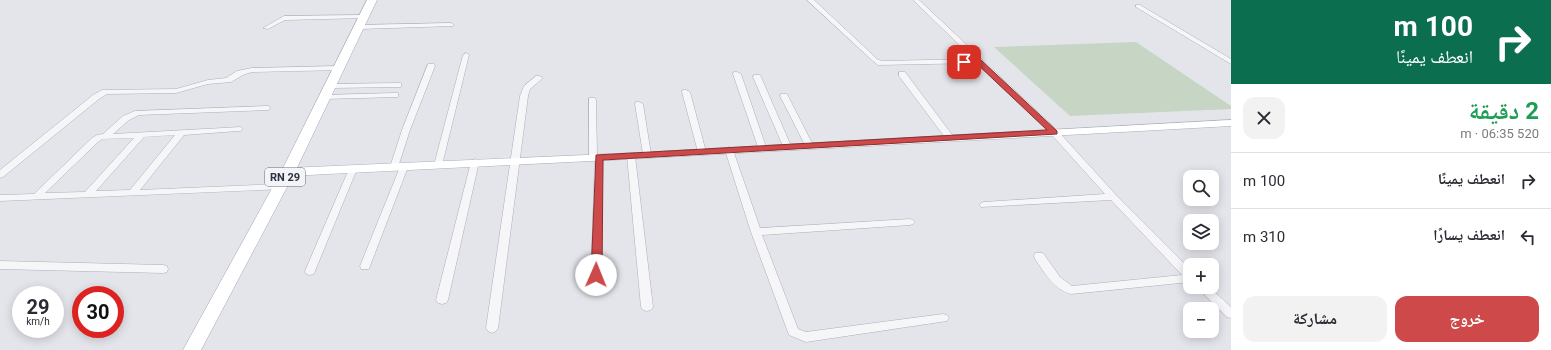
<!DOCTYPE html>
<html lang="ar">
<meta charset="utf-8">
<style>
body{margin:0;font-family:Roboto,"Noto Naskh Arabic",sans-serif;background:#f2f2f3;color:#2b2b33;direction:rtl;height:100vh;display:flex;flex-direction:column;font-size:15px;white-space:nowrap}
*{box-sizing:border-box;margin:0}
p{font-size:13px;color:#7c7c81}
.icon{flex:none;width:22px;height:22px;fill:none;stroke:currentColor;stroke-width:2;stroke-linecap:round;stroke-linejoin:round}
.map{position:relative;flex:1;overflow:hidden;direction:ltr}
.panel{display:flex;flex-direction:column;background:#fff;width:320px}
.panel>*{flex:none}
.top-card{background:#0b6e4f;color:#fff;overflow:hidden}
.fabs{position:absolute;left:1183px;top:170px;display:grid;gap:8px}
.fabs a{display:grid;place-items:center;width:36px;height:36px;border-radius:8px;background:#fff;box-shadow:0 2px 10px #0003;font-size:20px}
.speed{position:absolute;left:12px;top:286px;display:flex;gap:8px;font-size:20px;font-weight:700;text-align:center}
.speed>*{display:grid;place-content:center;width:52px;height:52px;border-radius:50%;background:#fff;box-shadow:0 2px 10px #0003;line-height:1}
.speed small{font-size:10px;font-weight:400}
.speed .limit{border:6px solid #d22;background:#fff;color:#111}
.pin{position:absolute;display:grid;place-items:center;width:34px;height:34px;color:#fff;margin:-17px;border-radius:8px;box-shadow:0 2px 6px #0006}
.me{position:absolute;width:44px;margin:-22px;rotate:1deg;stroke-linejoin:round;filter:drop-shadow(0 0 3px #0008)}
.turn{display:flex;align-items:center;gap:14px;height:84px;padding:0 12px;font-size:18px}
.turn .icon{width:52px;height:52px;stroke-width:2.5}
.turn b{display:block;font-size:28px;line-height:34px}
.round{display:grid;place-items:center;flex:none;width:42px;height:42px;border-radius:12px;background:#f2f2f3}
.head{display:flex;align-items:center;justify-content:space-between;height:68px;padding:0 12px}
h1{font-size:24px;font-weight:700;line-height:30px;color:#1e9e55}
.button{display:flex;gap:8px;margin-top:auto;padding:8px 12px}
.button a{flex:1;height:46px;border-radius:12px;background:#ce4a4a;color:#fff;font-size:16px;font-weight:700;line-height:46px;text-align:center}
.button a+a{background:#f2f2f3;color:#2b2b33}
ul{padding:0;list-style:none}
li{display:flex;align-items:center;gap:12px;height:56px;padding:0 12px;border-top:1px solid #e1e1e2}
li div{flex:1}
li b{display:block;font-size:15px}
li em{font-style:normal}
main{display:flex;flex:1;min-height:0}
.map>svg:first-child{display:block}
.green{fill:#c6d5c4}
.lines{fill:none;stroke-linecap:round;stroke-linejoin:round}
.street-casing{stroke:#acafb9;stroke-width:1}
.secondary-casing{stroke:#acafb9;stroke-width:1}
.primary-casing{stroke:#a2a7b7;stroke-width:1}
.street{fill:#f6f6f9;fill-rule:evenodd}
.secondary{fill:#fff;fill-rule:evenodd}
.primary{fill:#fff;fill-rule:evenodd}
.route{fill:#ce4a4a;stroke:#863030}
.labels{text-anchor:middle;stroke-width:4;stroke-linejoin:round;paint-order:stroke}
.shield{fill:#f3f4f8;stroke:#676b79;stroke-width:1}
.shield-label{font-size:11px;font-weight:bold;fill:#2b3043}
</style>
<main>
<section class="panel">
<div class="top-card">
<div class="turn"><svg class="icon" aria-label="right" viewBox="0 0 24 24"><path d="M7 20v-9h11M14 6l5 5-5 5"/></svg><div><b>100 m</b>انعطف يمينًا</div></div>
</div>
<div class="head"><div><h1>2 دقيقة</h1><p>520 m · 06:35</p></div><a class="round"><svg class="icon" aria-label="close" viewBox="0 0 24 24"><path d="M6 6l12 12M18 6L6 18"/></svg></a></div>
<ul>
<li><svg class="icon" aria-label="right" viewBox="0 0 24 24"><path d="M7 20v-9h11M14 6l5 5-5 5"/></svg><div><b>انعطف يمينًا</b></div><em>100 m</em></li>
<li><svg class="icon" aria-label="left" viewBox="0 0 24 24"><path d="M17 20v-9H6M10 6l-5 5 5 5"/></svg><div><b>انعطف يسارًا</b></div><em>310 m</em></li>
</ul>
<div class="button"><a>خروج</a><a>مشاركة</a></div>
</section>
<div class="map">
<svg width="1231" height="350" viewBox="0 0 1231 350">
<rect width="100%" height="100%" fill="#e3e5eb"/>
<path class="green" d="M1136 42 1231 106V109L1070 116 994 47Z"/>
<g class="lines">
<defs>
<g id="street">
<path d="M807 0H814L877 59 882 61 974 59 913 0H919L1057 130 1116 195 1190 269V282L1071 294C1053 289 1045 273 1035 259L1034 256 1035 253H1043L1060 277 1072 286 1182 275 1111 200 981 207 979 205 981 203 984 202 1105 194 1051 134 978 63 878 65 873 61Z"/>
<path d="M1136 5H1140L1231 59V64L1136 7Z"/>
<path d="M364 15 367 17 366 18 285 20 268 29 263 28 284 16Z"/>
<path d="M451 23 453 24V26L360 29 357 27 360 25Z"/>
<path d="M466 53 469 55 442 165 438 168 435 167 434 165 463 55Z"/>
<path d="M428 64H434L435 66 410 130 398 167 397 169H391L390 167 402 130Z"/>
<path d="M339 66 343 68 342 70 252 72 243 75 231 82 208 84 176 93 107 94 99 99 3 177 0 178V170L93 95 102 90 176 89 208 80 226 78 237 71 252 68Z"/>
<path d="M734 72H737L741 74 766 147 765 149 762 150 758 147 733 74Z"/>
<path d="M899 72H905L953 136 954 138 953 140H947L899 76Z"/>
<path d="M754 75H760L761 77 791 146 790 148H784L783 146 753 77Z"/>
<path d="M536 76H539L543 78 530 89 528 96 498 328 496 331 492 333 488 331 486 328 520 96 524 86Z"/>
<path d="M398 83H401V87L330 88 326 86 330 84Z"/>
<path d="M683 90H686L690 92 706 152 705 154 702 155 698 152 682 92Z"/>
<path d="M395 93H398V97L324 99 320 97 324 95Z"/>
<path d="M781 94H787L788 96 813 145 812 147H806L805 145 780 96Z"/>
<path d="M589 98H595L596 100 597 155H602L603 157 601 275 600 278 596 279 592 278 591 275 595 159H590L589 157Z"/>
<path d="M636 102H639L643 104 651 154 647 157 643 154 635 104Z"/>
<path d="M266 106H269L270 108 269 110 139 115 129 120 113 134 241 127 242 129 241 131H238L184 135 140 190 280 184 283 185 285 187 283 189 0 201V195L34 194 92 138 97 135 103 134 123 116 135 111ZM175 135 130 190 96 191 144 137ZM134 138 85 192 45 193 98 142 102 139Z"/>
<path d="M729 147 733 150 760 228 910 219 913 220 915 222 913 224 910 225 762 235 798 329 806 332 943 314 947 315 949 318 947 321 806 342 789 335 751 232 725 150Z"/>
<path d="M631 153 635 156 653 307 651 310 647 311 643 310 641 307 627 156Z"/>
<path d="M475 159 479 162 448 300 446 303 442 304 438 303 436 300 471 162Z"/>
<path d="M404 164 408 167 370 266 369 269H361L360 266 400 167Z"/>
<path d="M353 166 357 169 315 271 314 274 310 275 306 274 305 271 349 169Z"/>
<path d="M0 261 163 265 167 266 168 269 167 272 163 273 0 269Z"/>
<path d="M1197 287H1209L1231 307V318L1227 317Z"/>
</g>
<path id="secondary" d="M1231 120V126L631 159 288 176 282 172 288 168 631 153Z"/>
<path id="primary" d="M367 0H377L295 172 201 350H183L281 172Z"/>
</defs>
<use href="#street" class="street-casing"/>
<use href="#secondary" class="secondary-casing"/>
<use href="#primary" class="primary-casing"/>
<use href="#street" class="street"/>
<use href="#secondary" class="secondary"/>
<use href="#primary" class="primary"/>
</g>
<path class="route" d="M961 60H981L1057 131V134L603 160 602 275 596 279 592 278 591 275 596 155 1047 130 976 63 964 64 960 62Z"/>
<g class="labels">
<rect class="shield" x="265" y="168" width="40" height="18" rx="3"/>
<g class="shield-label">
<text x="285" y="181">RN 29</text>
</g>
</g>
</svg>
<div class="fabs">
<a><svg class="icon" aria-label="search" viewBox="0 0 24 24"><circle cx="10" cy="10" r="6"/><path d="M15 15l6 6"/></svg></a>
<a><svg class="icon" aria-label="layers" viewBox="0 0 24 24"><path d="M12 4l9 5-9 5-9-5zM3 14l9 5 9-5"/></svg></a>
<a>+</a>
<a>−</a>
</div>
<div class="speed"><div>29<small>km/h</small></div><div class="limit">30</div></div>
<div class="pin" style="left:964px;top:62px;background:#d93025"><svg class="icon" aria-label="arrive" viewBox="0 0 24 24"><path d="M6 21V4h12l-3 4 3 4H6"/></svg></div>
<svg class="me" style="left:596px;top:275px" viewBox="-20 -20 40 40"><circle r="19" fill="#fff"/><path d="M0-13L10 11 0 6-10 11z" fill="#ce4a4a"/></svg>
</div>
</main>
